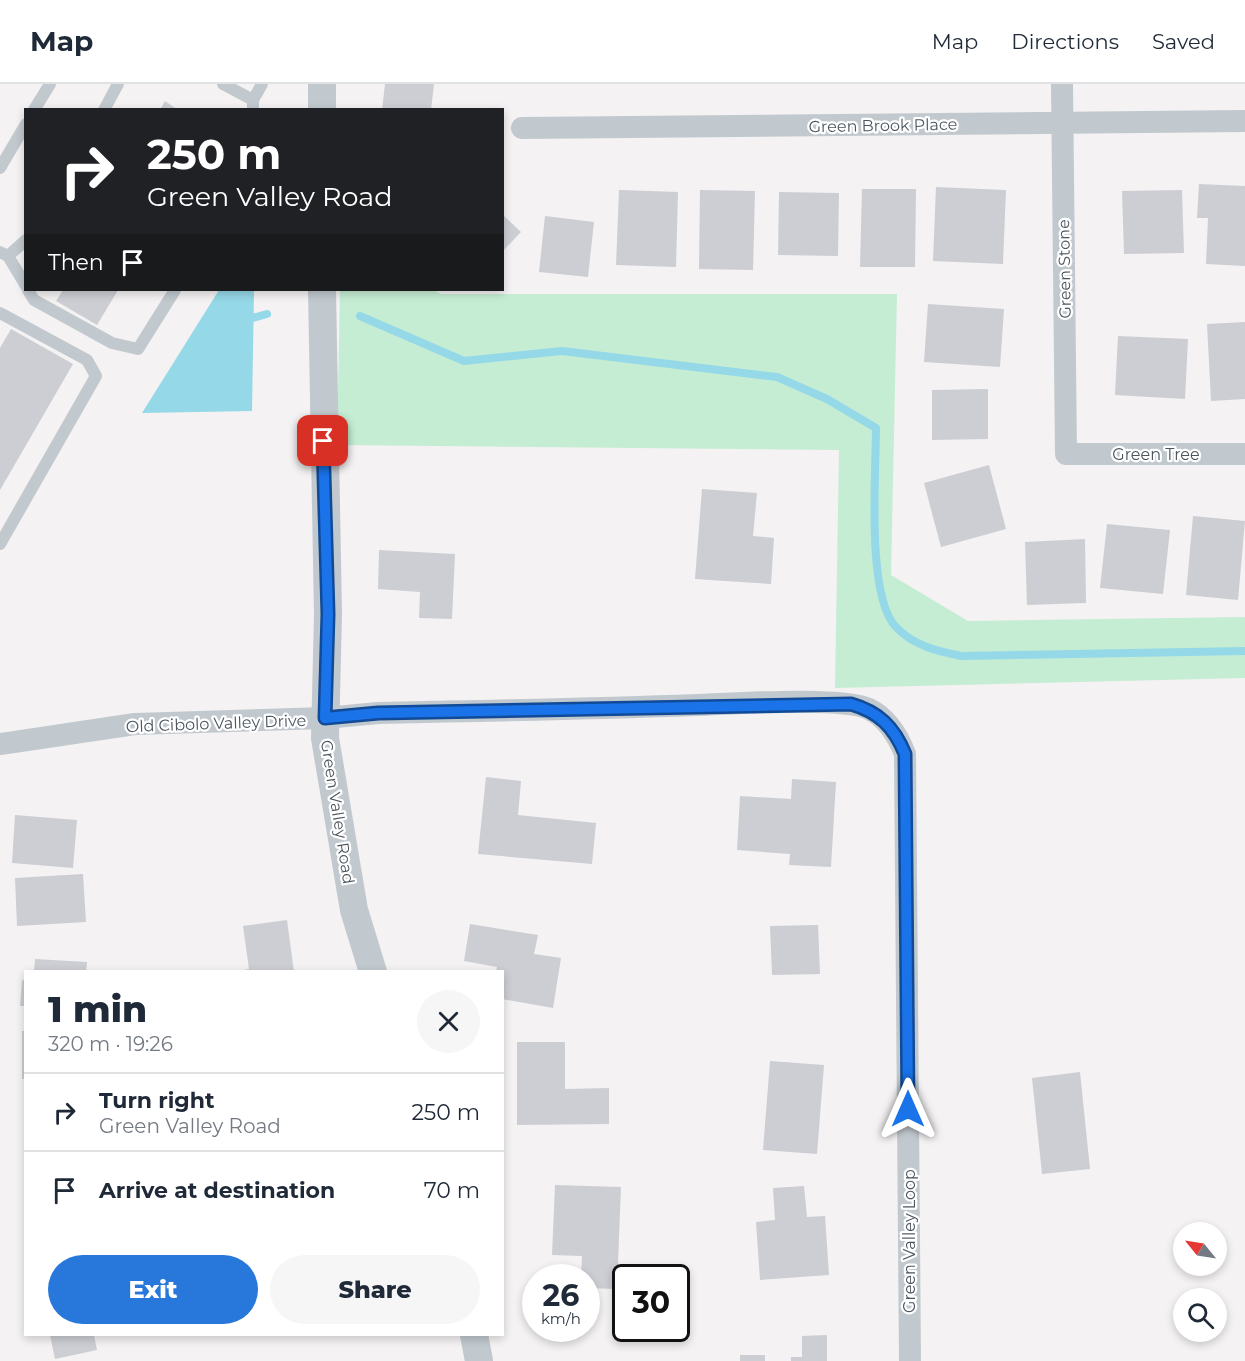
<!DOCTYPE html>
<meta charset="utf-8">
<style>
body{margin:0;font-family:Montserrat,sans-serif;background:#f6f6f7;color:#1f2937;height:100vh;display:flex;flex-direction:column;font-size:22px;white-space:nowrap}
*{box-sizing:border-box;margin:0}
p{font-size:20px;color:#747a83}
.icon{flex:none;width:33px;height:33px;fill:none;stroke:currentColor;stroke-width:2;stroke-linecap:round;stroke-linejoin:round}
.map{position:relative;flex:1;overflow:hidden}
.side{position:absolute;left:24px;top:886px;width:480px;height:366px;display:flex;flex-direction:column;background:#fff;border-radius:0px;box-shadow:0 3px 9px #0003}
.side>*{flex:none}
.hud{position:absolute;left:24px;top:24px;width:480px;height:183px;border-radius:0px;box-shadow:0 3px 9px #0003;background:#202124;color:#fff;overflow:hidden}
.needle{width:39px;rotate:300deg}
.tools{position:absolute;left:1173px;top:1138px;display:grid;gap:12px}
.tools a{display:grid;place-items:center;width:54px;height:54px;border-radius:50%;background:#fff;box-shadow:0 3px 9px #0003;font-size:30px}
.speed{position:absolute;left:522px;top:1180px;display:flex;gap:12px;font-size:30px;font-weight:700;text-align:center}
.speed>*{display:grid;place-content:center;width:78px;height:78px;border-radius:50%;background:#fff;box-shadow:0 3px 9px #0003;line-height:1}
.speed small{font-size:15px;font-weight:400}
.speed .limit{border:3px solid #111;border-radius:9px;background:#fff;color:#111}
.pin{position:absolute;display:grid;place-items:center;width:51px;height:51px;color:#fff;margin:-26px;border-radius:12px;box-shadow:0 3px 9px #0006}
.me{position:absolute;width:66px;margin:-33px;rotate:0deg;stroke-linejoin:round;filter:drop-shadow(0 0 4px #0008)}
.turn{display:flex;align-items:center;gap:21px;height:126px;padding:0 24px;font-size:27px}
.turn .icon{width:78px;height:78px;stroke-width:2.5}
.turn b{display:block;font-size:42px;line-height:51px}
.then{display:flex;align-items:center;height:57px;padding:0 24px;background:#0003;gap:12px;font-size:22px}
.round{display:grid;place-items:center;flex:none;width:63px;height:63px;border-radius:32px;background:#f6f6f7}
.head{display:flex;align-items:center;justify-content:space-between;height:102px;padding:0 24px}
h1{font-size:36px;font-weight:800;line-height:45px}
.button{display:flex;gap:12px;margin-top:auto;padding:12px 24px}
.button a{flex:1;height:69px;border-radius:36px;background:#2778da;color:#fff;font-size:24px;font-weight:800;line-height:69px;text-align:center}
.button a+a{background:#f6f6f7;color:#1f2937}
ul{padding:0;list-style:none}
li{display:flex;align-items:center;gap:18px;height:78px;padding:0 24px;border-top:2px solid #e0e1e3}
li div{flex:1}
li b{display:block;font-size:22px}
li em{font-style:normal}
header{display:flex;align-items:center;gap:36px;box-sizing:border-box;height:84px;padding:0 30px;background:#fff;border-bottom:2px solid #e0e1e3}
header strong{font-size:28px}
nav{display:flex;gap:33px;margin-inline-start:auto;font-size:21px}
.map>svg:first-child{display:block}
.green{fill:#c5edd4}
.water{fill:#95d8e7}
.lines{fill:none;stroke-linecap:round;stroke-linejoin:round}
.stream{stroke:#95d8e7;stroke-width:8}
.building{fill:#ccced4}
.service{stroke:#c1c9cf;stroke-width:12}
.minor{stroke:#c1c9cf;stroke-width:22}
.tertiary{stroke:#c1c9cf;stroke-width:28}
.route-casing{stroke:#114b97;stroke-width:15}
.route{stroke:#1a73e8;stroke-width:10}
.labels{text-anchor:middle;stroke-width:4.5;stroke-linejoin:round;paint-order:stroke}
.street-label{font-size:16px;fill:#4b555e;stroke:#fff}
</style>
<header>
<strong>Map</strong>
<nav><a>Map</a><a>Directions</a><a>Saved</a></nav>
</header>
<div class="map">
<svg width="1245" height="1277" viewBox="0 0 1245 1277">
<rect width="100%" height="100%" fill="#f4f2f2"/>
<path class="green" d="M340 206H434L440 210H897L891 491 968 537 1245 533V594L835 604 839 366 337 361Z"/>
<path class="water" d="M219 206H254L252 327 142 329Z"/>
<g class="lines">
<g class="stream">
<path d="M360 232 464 277 562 267 777 293 827 315 876 344C876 388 866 512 896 543 914 562 937 567 961 572L1245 567"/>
<path d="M245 236 267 230"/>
</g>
</g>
<g class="building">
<path d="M385 0H434L431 26H382Z"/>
<path d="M165 17 178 26H160Z"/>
<path d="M1199 100 1245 102V182L1206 180 1208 134H1197Z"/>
<path d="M936 103 1006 106 1003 180 933 177Z"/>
<path d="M862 105H916L915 183H860Z"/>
<path d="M619 106 678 108 676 183 616 181Z"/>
<path d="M700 106 755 107 753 186 699 185Z"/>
<path d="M1182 106 1184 169 1124 170 1122 107Z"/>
<path d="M779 108 839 109 838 172 778 171Z"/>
<path d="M502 130 521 148 502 168Z"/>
<path d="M545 132 594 138 588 193 539 188Z"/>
<path d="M63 206H118L97 241 56 217Z"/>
<path d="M928 220 1004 225 1000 283 924 278Z"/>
<path d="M1245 238V315L1211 317 1207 240Z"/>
<path d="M11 245 73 280 0 406V264Z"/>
<path d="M1118 252 1188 255 1185 315 1115 311Z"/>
<path d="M988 305V355L932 356V306Z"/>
<path d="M989 381 1006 445 941 463 924 399Z"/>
<path d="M702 405 757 409 753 452 774 454 771 500 695 495Z"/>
<path d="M1193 432 1245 437 1238 516 1186 511Z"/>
<path d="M1107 440 1170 446 1163 510 1100 504Z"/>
<path d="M1085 455 1086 519 1027 521 1025 458Z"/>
<path d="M379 466 455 470 452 535 419 534 420 508 378 505Z"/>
<path d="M486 693 521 697 518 731 596 739 592 780 478 770Z"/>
<path d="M792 695 836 698 831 783 789 781 790 770 737 766 740 712 791 715Z"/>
<path d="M15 731 77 736 73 784 12 779Z"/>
<path d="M83 790 86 838 17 842 15 794Z"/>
<path d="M287 836 294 888H234L249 885 243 842Z"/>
<path d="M470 840 538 851 534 870 561 874 553 924 502 915V888H496L497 883 464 877Z"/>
<path d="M818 841 820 890 772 891 770 842Z"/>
<path d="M35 875 87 878 86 888H34Z"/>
<path d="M22 896 26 897V922H20Z"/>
<rect x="22" y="947" width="4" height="48"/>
<path d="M517 958H565V1005L609 1004V1040L517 1041Z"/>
<path d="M770 977 824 981 817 1070 763 1066Z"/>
<path d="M1080 988 1090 1085 1042 1090 1032 994Z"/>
<path d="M555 1101 621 1103 617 1205 586 1204V1194H581L582 1172 552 1171Z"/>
<path d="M804 1102 807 1133 825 1132 829 1191 760 1196 756 1138 775 1136 773 1104Z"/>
<path d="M50 1251H94L97 1266 55 1275Z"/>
<path d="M827 1251V1277H791V1273H802V1252Z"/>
<rect x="740" y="1271" width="25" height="6"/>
</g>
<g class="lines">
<g class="service">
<path d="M223 0 253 16"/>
<path d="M34 26 50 0"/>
<path d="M104 26 118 0"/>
<path d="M253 26V16L262 0"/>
<path d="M0 84 26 40"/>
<path d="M0 168 8 172 26 202"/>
<path d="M8 172 26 156"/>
<path d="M28 206 34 216 112 259 138 265 175 206"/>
<path d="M0 229 87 276 96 292 0 460"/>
</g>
<g class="minor">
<path d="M1062 0 1066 370H1245"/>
<path d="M522 44 1245 37"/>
<path d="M0 660 135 640 325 634 378 629C485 627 591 625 697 621 731 620 842 612 869 625 887 634 898 652 905 670L910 1277"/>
</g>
<g class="tertiary">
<path d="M322 26V0"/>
<path d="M322 206 328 530 325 654 354 826 373 888"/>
<path d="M474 1251 479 1277"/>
</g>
</g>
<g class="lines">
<defs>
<path id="route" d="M323 357 328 530 325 634 378 629 851 620C879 628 894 643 905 670L908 1025"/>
</defs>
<use href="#route" class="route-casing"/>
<use href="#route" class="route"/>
</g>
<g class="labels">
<g class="street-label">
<text transform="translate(883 41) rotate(-1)" y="6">Green Brook Place</text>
<text transform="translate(1064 185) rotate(-91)" y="6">Green Stone</text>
<text x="1156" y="376">Green Tree</text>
<text transform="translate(216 639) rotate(-2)" y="6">Old Cibolo Valley Drive</text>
<text transform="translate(338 728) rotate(81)" y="6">Green Valley Road</text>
<text transform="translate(909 1157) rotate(-90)" y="6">Green Valley Loop</text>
</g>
</g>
</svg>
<div class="tools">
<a><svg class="needle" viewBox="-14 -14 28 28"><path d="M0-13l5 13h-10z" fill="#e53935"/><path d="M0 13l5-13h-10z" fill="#747a83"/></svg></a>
<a><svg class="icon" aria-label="search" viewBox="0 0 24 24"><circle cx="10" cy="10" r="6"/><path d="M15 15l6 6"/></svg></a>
</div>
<div class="speed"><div>26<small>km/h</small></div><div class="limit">30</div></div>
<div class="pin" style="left:323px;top:357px;background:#d93025"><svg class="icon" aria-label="arrive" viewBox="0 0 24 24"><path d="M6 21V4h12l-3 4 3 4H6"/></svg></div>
<svg class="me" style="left:908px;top:1025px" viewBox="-20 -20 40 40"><path d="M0-17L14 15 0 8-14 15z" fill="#1a73e8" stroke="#fff" stroke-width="4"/></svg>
<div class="hud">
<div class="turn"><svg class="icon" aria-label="right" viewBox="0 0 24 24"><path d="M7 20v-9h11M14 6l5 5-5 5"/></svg><div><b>250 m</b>Green Valley Road</div></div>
<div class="then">Then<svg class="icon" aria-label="arrive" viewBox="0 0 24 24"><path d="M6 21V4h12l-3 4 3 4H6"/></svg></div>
</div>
<section class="side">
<div class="head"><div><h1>1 min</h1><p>320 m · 19:26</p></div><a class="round"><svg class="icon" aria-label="close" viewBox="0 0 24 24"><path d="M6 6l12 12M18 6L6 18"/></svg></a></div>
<ul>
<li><svg class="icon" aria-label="right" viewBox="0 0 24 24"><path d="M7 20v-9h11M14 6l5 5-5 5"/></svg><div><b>Turn right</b><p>Green Valley Road</p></div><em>250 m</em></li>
<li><svg class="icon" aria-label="arrive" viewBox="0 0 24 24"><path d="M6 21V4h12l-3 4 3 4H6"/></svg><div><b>Arrive at destination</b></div><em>70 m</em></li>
</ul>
<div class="button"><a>Exit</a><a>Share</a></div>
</section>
</div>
